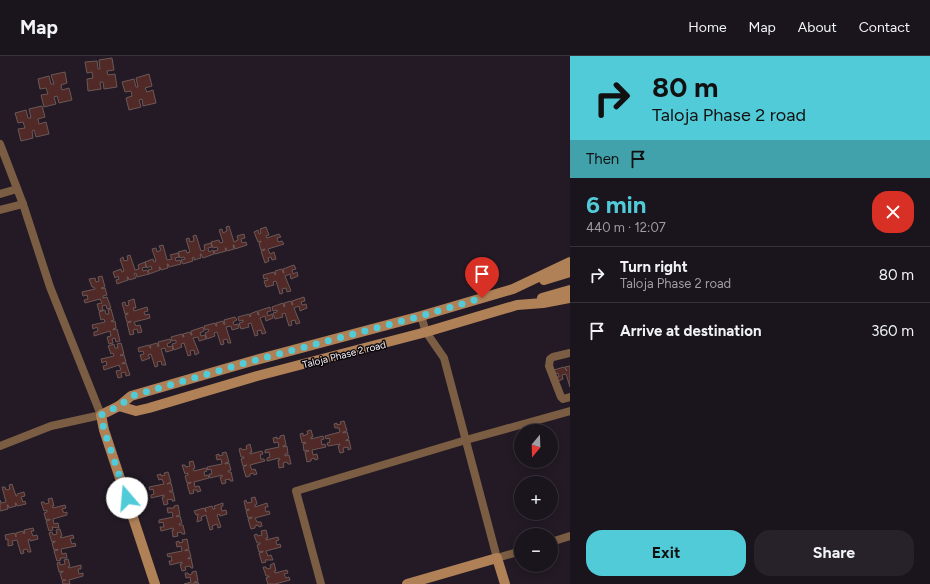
<!DOCTYPE html>
<meta charset="utf-8">
<style>
body{margin:0;font-family:Figtree,sans-serif;background:#272129;color:#f1f3f6;height:100vh;display:flex;flex-direction:column;font-size:15px;white-space:nowrap}
*{box-sizing:border-box;margin:0}
p{font-size:13px;color:#9f9ea3}
.icon{flex:none;width:22px;height:22px;fill:none;stroke:currentColor;stroke-width:2;stroke-linecap:round;stroke-linejoin:round}
.map{position:relative;flex:1;overflow:hidden}
.sheet{display:flex;flex-direction:column;background:#1a141c;width:360px}
.sheet>*{flex:none}
.guide{background:#52cbd8;color:#111;overflow:hidden}
.needle{width:26px;rotate:199deg}
.fabs{position:absolute;left:514px;top:368px;display:grid;gap:8px}
.fabs a{display:grid;place-items:center;width:44px;height:44px;border-radius:50%;background:#1a141c;box-shadow:0 2px 10px #0003,0 0 0 1px #38333b;font-size:20px}
.pin{position:absolute;display:grid;place-items:center;width:34px;height:34px;color:#fff;margin:-41px -17px;border-radius:50% 50% 50% 0;rotate:-45deg;box-shadow:0 0 4px #0007}
.pin .icon{rotate:45deg}
.me{position:absolute;width:44px;margin:-22px;rotate:342deg;stroke-linejoin:round;filter:drop-shadow(0 0 3px #0008)}
.turn{display:flex;align-items:center;gap:14px;height:84px;padding:0 16px;font-size:18px}
.turn .icon{width:52px;height:52px;stroke-width:2.5}
.turn b{display:block;font-size:28px;line-height:34px}
.then{display:flex;align-items:center;height:38px;padding:0 16px;background:#0003;gap:8px;font-size:15px}
.round{display:grid;place-items:center;flex:none;width:42px;height:42px;border-radius:16px;background:#272129}
.headline{display:flex;align-items:center;justify-content:space-between;height:68px;padding:0 16px}
h1{font-size:24px;font-weight:700;line-height:30px;color:#52cbd8}
.cta{display:flex;gap:8px;margin-top:auto;padding:8px 16px}
.cta a{flex:1;height:46px;border-radius:16px;background:#52cbd8;color:#111;font-size:16px;font-weight:700;line-height:46px;text-align:center}
.cta a+a{background:#272129;color:#f1f3f6}
ul{padding:0;list-style:none}
li{display:flex;align-items:center;gap:12px;height:56px;padding:0 16px;border-top:1px solid #38333b}
li div{flex:1}
li b{display:block;font-size:15px}
li em{font-style:normal}
header{display:flex;align-items:center;gap:24px;box-sizing:border-box;height:56px;padding:0 20px;background:#1a141c;border-bottom:1px solid #38333b}
header strong{font-size:19px}
nav{display:flex;gap:22px;margin-inline-start:auto;font-size:14px}
main{display:flex;flex:1;min-height:0}
.map>svg:first-child{display:block}
.building{fill:#512926;stroke:#6b5958}
.lines{fill:none;stroke-linecap:round;stroke-linejoin:round}
.street{stroke:#7b5d43;stroke-width:8}
.secondary{stroke:#b08157;stroke-width:10}
.route{stroke:#52cbd8;stroke-width:7;stroke-dasharray:0 12.6}
.labels{text-anchor:middle;stroke-width:3;stroke-linejoin:round;paint-order:stroke}
.street-label{font-size:10px;fill:#f7f1f8;stroke:#0a070b}
</style>
<header>
<strong>Map</strong>
<nav><a>Home</a><a>Map</a><a>About</a><a>Contact</a></nav>
</header>
<main>
<div class="map">
<svg width="570" height="528" viewBox="0 0 570 528">
<rect width="100%" height="100%" fill="#231a25"/>
<g class="building">
<path d="M112 2 114 14 107 15 108 19 115 18 117 31 104 33 103 26H100L101 33 88 35 87 23 93 22 92 16 87 17 85 6 97 5 98 13H100L99 4Z"/>
<path d="M65 16 67 27 61 29 62 34 69 32 72 44 59 47 57 40 54 41 56 48 44 51 41 39 48 38 46 32 40 33 38 23 49 20 51 28H54L51 19Z"/>
<path d="M149 18 152 30 145 32 147 36 153 34 156 47 143 50 142 43 139 44 141 51 129 54 126 42 132 40 131 35 125 36 122 26 134 23 136 31H138L136 22Z"/>
<path d="M42 50 45 61 38 63 39 68 46 66 49 78 36 81 34 74 32 75 33 82 21 85 18 73 25 72 23 66 18 67 15 57 26 54 28 62H31L29 53Z"/>
<path d="M229 170 234 186 238 184 237 180 244 178 245 182 241 183 242 187 246 186 247 189 235 193 234 189H233L234 193 227 195 226 192H225L226 195 215 198 214 195 218 194 217 191 213 192 211 186 219 184 220 187 223 186 219 174 222 173 223 177 227 175 226 171Z"/>
<path d="M266 171 269 179 266 180 267 182 279 178 281 181 277 182 278 186 282 185 284 188 268 193 270 198 274 196 276 203 272 204 271 201 268 202 269 205 265 207 261 195 265 194V193L261 194 259 187 261 186V185L258 186 254 176 258 174 259 178 261 177 260 173Z"/>
<path d="M196 179 201 195 205 194 204 189 211 187 212 191 208 192 209 196 213 194 214 198 203 202 201 198H200L201 202 194 204V201L192 202 193 205 183 208 181 204 185 203 184 201 180 202 178 196 186 194 187 197 190 196 186 183 189 182 190 186 194 185 193 180Z"/>
<path d="M163 189 167 204 172 203 170 199 178 197 179 201 175 202 176 205 180 204 181 208 169 211 168 208H167L168 212 161 214 160 211H159L160 214 149 218 148 214 152 213 151 210 147 212 145 206 153 203 154 206 156 205 152 193 156 192 157 196 161 194 159 190Z"/>
<path d="M130 199 135 214 139 213 138 209 145 206 146 211 142 212 143 215 147 214 149 218 137 221 136 217 134 218 136 222 129 224 128 221H127L128 224 117 228 116 224 119 223 118 220 115 222 113 216 121 213 122 216 124 215 120 203 123 201 124 205 128 204 127 200Z"/>
<path d="M294 209 296 213 292 214 293 218 297 216 298 220 291 223 290 218 285 220 291 235 287 236 286 232 282 233 283 237 280 238 276 225 273 226 274 229 266 231 264 225 268 224 267 222 264 223 263 219 274 216 275 219 276 218 275 215 282 213 283 217H284L283 213Z"/>
<path d="M102 220 105 231 101 232 102 233 105 232 107 239 103 240V242L107 241 111 252 107 253 106 249 102 250 103 254 99 255 97 248 102 247 100 243 85 247 84 244 88 243 87 239 83 240 82 236 95 233 94 231H92L89 223 95 222 96 226 99 225 98 221Z"/>
<path d="M304 241 305 245 301 246 302 249 306 248 307 252 300 255 299 250 294 252 300 267 296 268 295 264 291 265 292 269 289 270 285 257 282 258 283 261 275 263 273 257 277 256V254L273 255 272 251 283 247 284 251 285 250 284 247 291 245 292 249H293L292 245Z"/>
<path d="M134 243 136 252H133L134 255 147 251 148 255 144 256 145 259 149 258 150 262 134 266 136 270 140 269 142 276 138 277 137 273 133 274 134 278 130 279 127 267 131 266V265L127 266 125 259 128 258V257L125 258 122 247 125 246 126 250 129 249 128 245Z"/>
<path d="M270 251 271 255 267 256 268 260 272 258 273 262 266 265 265 260 260 262 266 277 262 278 261 274 257 275 258 279 255 280 251 267 248 268 249 271 241 273 239 267 243 266V264L239 265 238 261 249 258 250 261 251 260 250 258 257 255 258 259H259L258 255Z"/>
<path d="M111 253 114 264 111 265 112 266 115 265 116 272 113 273V274L117 273 120 285 116 286 115 282 112 283 113 287 109 288 107 281 111 280 110 275 94 280V276L98 275 97 271 93 273 92 269 105 266 104 263 101 264 99 256 105 254 106 258H109L108 254Z"/>
<path d="M235 261 237 264 233 266 234 269 238 268 239 272 232 274 231 270 226 271 231 287H228L227 283 223 284 224 288 221 289 217 276 214 277 215 280 207 283 205 277 209 275 208 273 205 274 204 270 215 267 216 270H217L216 267 223 265 224 269 225 268 224 264Z"/>
<path d="M203 271 204 275 200 277 201 280 205 279 206 283 199 285 198 281 193 282 199 297 195 299 194 294 190 295 191 299 188 300 184 287 181 288 182 291 174 294 172 288 176 287V284L172 285 171 281 182 278 183 281H184L183 278 190 276 191 279H192L191 275Z"/>
<path d="M170 283 171 286 167 288 168 291 172 290 173 294 166 296 165 292 161 293 166 309H162L161 305 157 306 158 310 155 311 151 298 148 299 150 302 142 305 140 299 144 298 143 295 139 296 138 292 149 289 150 292H151L150 289 157 287 158 291 159 290 158 286Z"/>
<path d="M121 287 124 298 120 299 121 300 124 299 126 306 122 307V308L126 307 130 319 126 320 125 316 121 317 122 321 118 322 116 315 121 314 119 309 104 314 103 310 107 309 106 305 102 307 101 303 114 300 113 297 111 298 108 290 114 288 115 292H118L117 288Z"/>
<path d="M570 310V331L566 318 562 319 563 323 558 325 557 321H559L558 317 556 318 554 314 564 311 567 315 565 311Z"/>
<path d="M344 365 347 375 343 376V377L347 376 349 383 346 384V385L349 384 351 393 348 394V391L343 392 344 396 340 397 338 390 340 389V388L328 390 327 387 330 386 329 382 326 383 325 380 340 376 339 372H335L334 368 337 367V369L341 368 340 366Z"/>
<path d="M311 374 313 381H311V383L323 380 324 383 321 384 322 389 325 388 326 391 312 394 313 399 317 398 318 403 315 404 314 402 311 403V405L307 406 305 396 309 395 308 394 304 395 303 388 306 387 305 386 302 387 300 378 303 377V380L308 378 307 375Z"/>
<path d="M284 379 286 389 283 390V391L287 390 288 398H285V400L289 399 291 408H288L287 406 283 407 284 411 279 412 278 404H280L279 402 267 405V402L270 401 269 396 265 397V394L279 391 278 386 274 387 273 382 277 381V383L280 382V380Z"/>
<path d="M250 388 252 396H250V398L262 395 263 398 260 399 261 403H264L265 405 250 409 252 414 255 413 257 418 254 419 253 417 250 418V420L246 421 243 411 247 409 243 410 241 403 244 402V401H241L239 393 241 392 242 394 247 393 246 390Z"/>
<path d="M226 396 229 406 225 407V408L229 407 231 414 228 415V416H231L233 425H230V423L225 424 226 427 222 428 220 421H222V419L210 422 209 418H212L211 413 208 414 207 411 222 408 221 403 217 404 216 399 219 398V400L223 399 222 397Z"/>
<path d="M193 405 195 412 193 413 194 415 206 412 207 415 204 416 205 420 208 419 209 422 194 426 195 431 199 430 201 435 197 436V434H193L194 437 190 438 187 428 191 427V426L187 427 185 420 188 419V417L185 418 182 409H185L186 411 190 410 189 406Z"/>
<path d="M168 416 171 426 167 428 171 427 173 435H169L170 436H173L175 445H172V443L167 444 168 448 164 449 162 441H164V439L151 442V439L154 438 153 433 150 434 149 431 164 428 162 423 159 424 157 419 161 418V420L165 419 164 417Z"/>
<path d="M12 428 16 440H17V438L24 436 25 440 21 441 23 446 25 445 26 448 17 450 16 447H15L16 450 9 452 8 449H7L8 453 0 455V444L1 447 6 446 2 431H5L6 434 10 433 9 429Z"/>
<path d="M255 441 257 448 255 449V451L267 447 268 451H265L266 456 269 455 270 458 255 462 257 466H261L262 470 259 471 258 469 255 470V472L251 473 248 463 252 462V461L248 462 246 455 249 454V453L246 454 244 445 246 444 247 447 252 446 251 442Z"/>
<path d="M52 442 54 450H52L53 452 65 449 66 452 62 453 64 457 67 456V459L53 463 54 468 58 467 59 472 52 471 53 474 49 475 46 465 50 464V463L46 464 44 457 47 456V454L44 455 41 446H44L45 448 49 447 48 443Z"/>
<path d="M223 447V450L221 451 222 455 226 454 227 458 220 460 219 458 217 459 221 471 218 472 217 468 212 470 213 473 210 474 206 459 201 461 202 464 197 466 198 458 196 459 194 455 204 452 206 456 205 452 212 450 213 453H215L214 450Z"/>
<path d="M178 449 180 459 176 460 177 461 180 460 182 467 179 468V469H183L185 478H182L181 476 177 477 178 480 173 481 172 474H174L173 472 161 475 160 471H164L163 466 159 467V464L173 461 172 456 168 457 167 452H174V450Z"/>
<path d="M33 472 34 475H31L33 480 37 479 38 483 30 485V483L28 484 31 496H28L27 493 23 494 24 497 21 498 17 484 12 485 13 489 8 490V483L6 484 5 479 15 477 16 481V477L23 475 24 478 25 477 24 474Z"/>
<path d="M60 473 62 480 60 481 61 482 73 479 74 482 70 483 72 488 75 487 76 490 61 493 62 498 66 497 67 502H60L61 504 57 505 54 495 58 494V493L54 494 52 487 55 486V485L52 486 49 477 52 476 53 479 57 478 56 474Z"/>
<path d="M266 474 268 482H266V484L278 481 279 484 276 485 277 489 280 488 281 491 266 495 268 500 271 499 273 504H265L266 506 262 507 259 497 263 496V495L259 496 257 489 260 488V487H257L254 479 257 478 258 480 262 479 261 475Z"/>
<path d="M187 483 189 493 185 494V495L189 494 191 501 188 502V503L191 502 193 512H191L190 510 185 511 186 514 182 515 180 508H182V506L170 509 169 505H172L171 500 168 501 167 498 182 495 181 490 177 491 176 486 179 485V487L183 486 182 484Z"/>
<path d="M68 503 70 510 68 511 69 512 81 509V513H78L79 518 83 517V520L69 524 70 528H63L62 525 66 524H62L60 517 63 516V515L59 516 57 507 60 506V509L65 508 64 504Z"/>
<path d="M274 507 276 515H274L275 517 287 514 288 517 284 518 286 522 289 521 290 524 275 528H268L266 522 269 521V520H266L263 511H266L267 513 271 512 270 509Z"/>
<path d="M196 515 198 525 194 526V527L198 526 199 528H184L191 526 190 521 186 522 185 517H188L189 519 192 518V516Z"/>
</g>
<g class="lines">
<g class="street">
<path d="M0 88 23 148 50 231 101 359 51 370 0 390"/>
<path d="M0 138 17 133"/>
<path d="M0 154 23 148"/>
<path d="M421 260 426 276 444 302 497 502 521 495"/>
<path d="M570 297 553 301 550 303 549 310 561 341 563 343 570 341"/>
<path d="M551 486 570 480"/>
<path d="M321 528 296 435 466 384 570 355"/>
</g>
<g class="secondary">
<path d="M544 224 570 216"/>
<path d="M542 242 570 234"/>
<path d="M119 350 136 355 149 352 257 320 426 276 517 249 543 247 570 242"/>
<path d="M155 528 104 374 101 359 119 350 131 340 252 305 421 260 513 233 570 206"/>
<path d="M407 528 497 502 505 528"/>
</g>
</g>
<g class="lines">
<path class="route" d="M127 442 104 374 101 359 119 350 132 340 252 305 421 260 482 242"/>
</g>
<g class="labels">
<g class="street-label">
<text transform="translate(344 298) rotate(-14)" y="4">Taloja Phase 2 road</text>
</g>
</g>
</svg>
<div class="fabs">
<a><svg class="needle" viewBox="-14 -14 28 28"><path d="M0-13l5 13h-10z" fill="#e53935"/><path d="M0 13l5-13h-10z" fill="#9f9ea3"/></svg></a>
<a>+</a>
<a>−</a>
</div>
<div class="pin" style="left:482px;top:242px;background:#d93025"><svg class="icon" aria-label="arrive" viewBox="0 0 24 24"><path d="M6 21V4h12l-3 4 3 4H6"/></svg></div>
<svg class="me" style="left:127px;top:442px" viewBox="-20 -20 40 40"><circle r="19" fill="#fff"/><path d="M0-13L10 11 0 6-10 11z" fill="#52cbd8"/></svg>
</div>
<section class="sheet">
<div class="guide">
<div class="turn"><svg class="icon" aria-label="right" viewBox="0 0 24 24"><path d="M7 20v-9h11M14 6l5 5-5 5"/></svg><div><b>80 m</b>Taloja Phase 2 road</div></div>
<div class="then">Then<svg class="icon" aria-label="arrive" viewBox="0 0 24 24"><path d="M6 21V4h12l-3 4 3 4H6"/></svg></div>
</div>
<div class="headline"><div><h1>6 min</h1><p>440 m · 12:07</p></div><a class="round" style="background:#d93025;color:#fff"><svg class="icon" aria-label="close" viewBox="0 0 24 24"><path d="M6 6l12 12M18 6L6 18"/></svg></a></div>
<ul>
<li><svg class="icon" aria-label="right" viewBox="0 0 24 24"><path d="M7 20v-9h11M14 6l5 5-5 5"/></svg><div><b>Turn right</b><p>Taloja Phase 2 road</p></div><em>80 m</em></li>
<li><svg class="icon" aria-label="arrive" viewBox="0 0 24 24"><path d="M6 21V4h12l-3 4 3 4H6"/></svg><div><b>Arrive at destination</b></div><em>360 m</em></li>
</ul>
<div class="cta"><a>Exit</a><a>Share</a></div>
</section>
</main>
